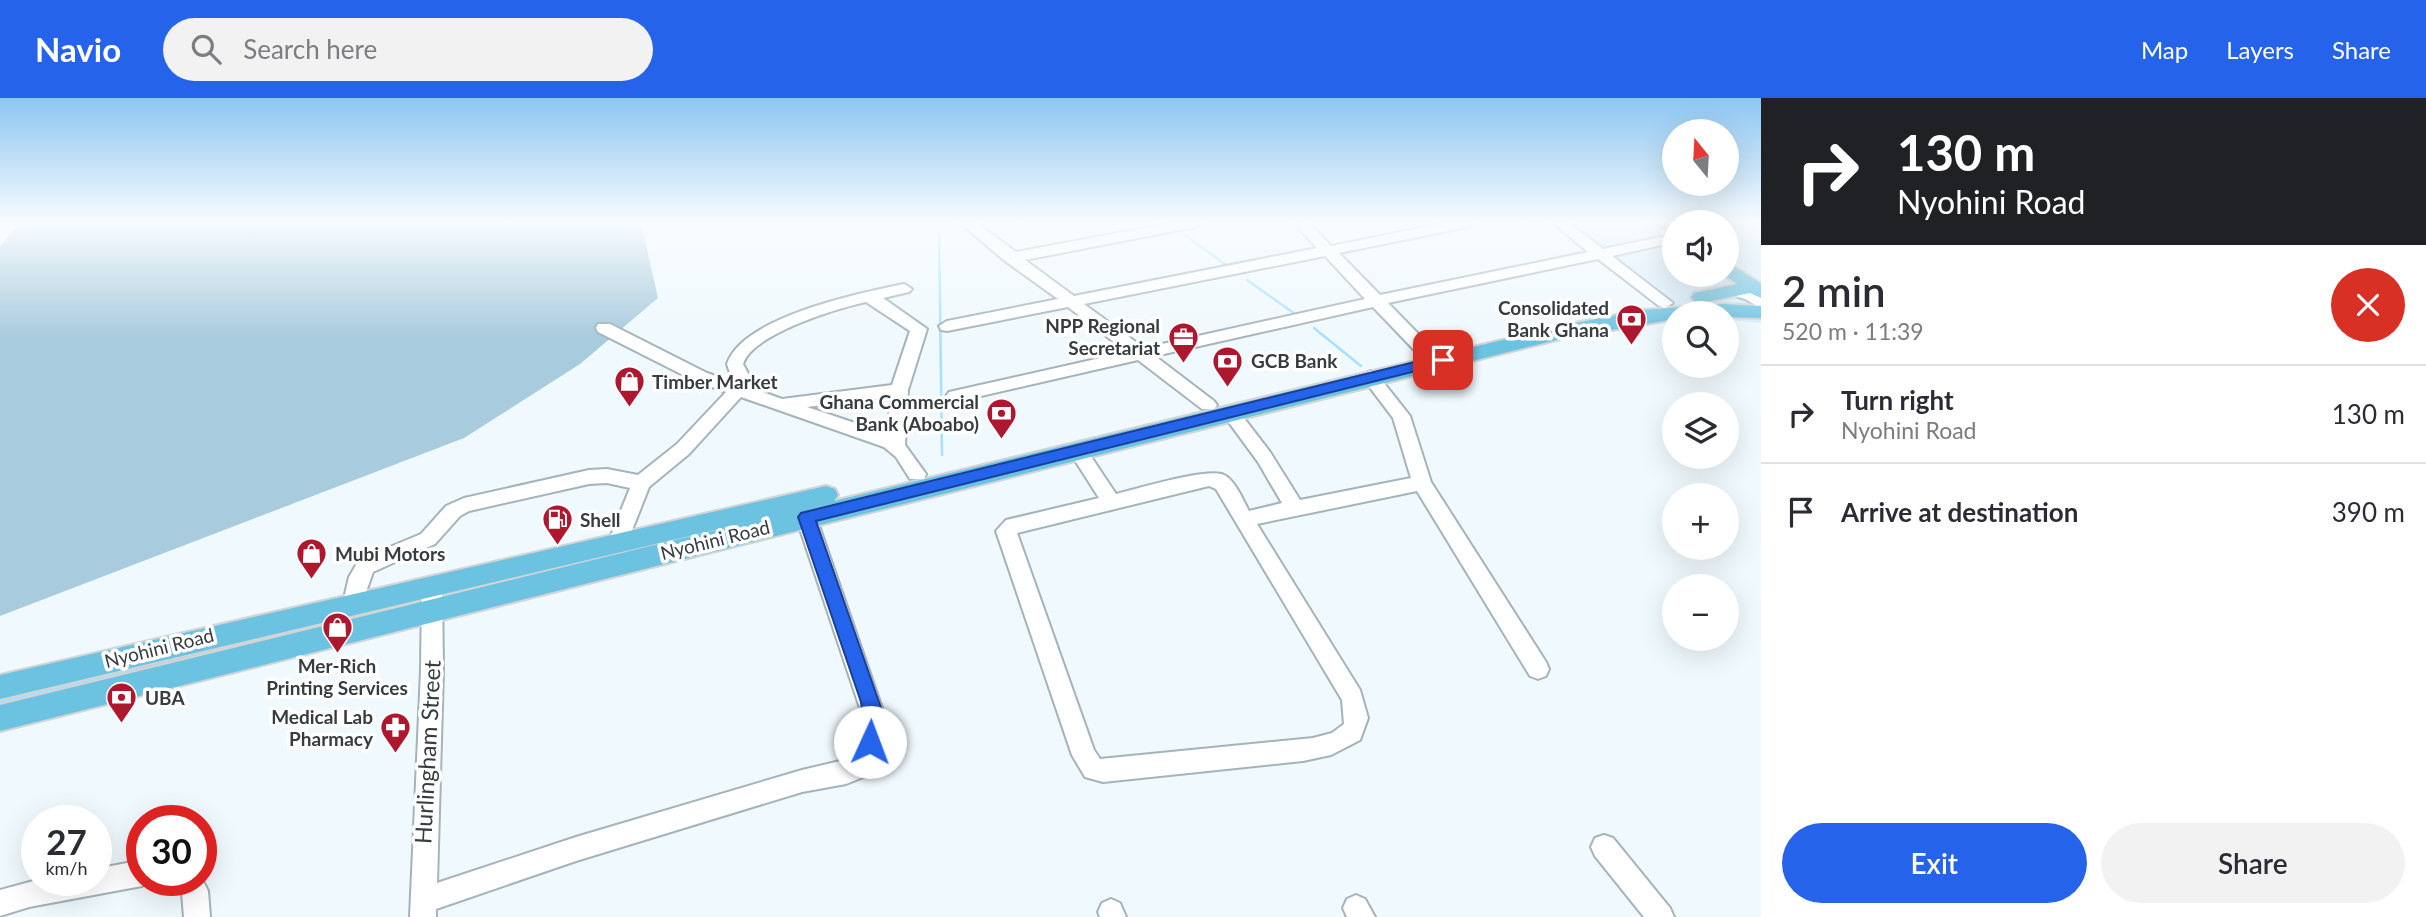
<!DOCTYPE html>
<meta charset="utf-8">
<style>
body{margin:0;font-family:Lato,sans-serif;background:#f2f2f3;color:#2b2b33;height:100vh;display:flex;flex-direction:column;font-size:26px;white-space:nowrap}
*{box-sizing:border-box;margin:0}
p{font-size:23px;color:#7c7c81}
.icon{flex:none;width:38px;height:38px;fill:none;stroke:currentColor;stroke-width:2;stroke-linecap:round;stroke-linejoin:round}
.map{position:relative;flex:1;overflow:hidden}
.details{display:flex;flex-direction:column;background:#fff;width:665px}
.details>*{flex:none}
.hud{background:#202124;color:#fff;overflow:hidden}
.needle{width:46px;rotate:342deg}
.buttons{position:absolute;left:1662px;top:21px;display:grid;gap:14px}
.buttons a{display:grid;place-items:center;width:77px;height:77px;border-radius:50%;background:#fff;box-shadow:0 7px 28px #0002;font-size:35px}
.speed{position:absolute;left:21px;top:707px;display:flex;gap:14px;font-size:35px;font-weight:700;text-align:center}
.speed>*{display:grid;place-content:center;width:91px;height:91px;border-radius:50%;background:#fff;box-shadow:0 7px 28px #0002;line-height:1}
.speed small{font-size:18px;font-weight:400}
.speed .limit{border:10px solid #d22;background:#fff;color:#111}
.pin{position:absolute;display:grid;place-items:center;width:60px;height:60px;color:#fff;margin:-30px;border-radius:14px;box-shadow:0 4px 10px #0006}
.me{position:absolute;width:77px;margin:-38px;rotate:2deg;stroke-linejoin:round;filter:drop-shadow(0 0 5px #0008)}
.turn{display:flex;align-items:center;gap:24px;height:147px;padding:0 21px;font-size:32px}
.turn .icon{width:91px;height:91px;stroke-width:2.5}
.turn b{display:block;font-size:49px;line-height:60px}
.round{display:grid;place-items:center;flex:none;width:74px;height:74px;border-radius:37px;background:#f2f2f3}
.head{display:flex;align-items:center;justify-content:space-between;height:119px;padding:0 21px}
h1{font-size:42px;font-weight:600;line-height:52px}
.action{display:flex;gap:14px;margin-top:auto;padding:14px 21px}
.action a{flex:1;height:80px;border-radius:42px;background:#2563eb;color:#fff;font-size:28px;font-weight:600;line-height:80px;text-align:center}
.action a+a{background:#f2f2f3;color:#2b2b33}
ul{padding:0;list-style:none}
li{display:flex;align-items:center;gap:21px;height:98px;padding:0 21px;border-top:2px solid #e1e1e2}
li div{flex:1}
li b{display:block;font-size:26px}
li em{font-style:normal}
header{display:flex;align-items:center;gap:42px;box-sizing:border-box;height:98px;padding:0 35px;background:#2563eb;color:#fff}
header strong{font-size:33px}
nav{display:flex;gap:38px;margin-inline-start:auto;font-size:24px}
.search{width:490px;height:63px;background:#f2f2f3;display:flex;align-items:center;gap:18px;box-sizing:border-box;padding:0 24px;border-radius:38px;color:#7c7c81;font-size:26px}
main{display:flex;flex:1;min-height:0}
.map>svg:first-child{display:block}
.built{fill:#d7eefa}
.green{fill:#a8cbdd}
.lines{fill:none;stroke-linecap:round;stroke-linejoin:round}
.stream-far1{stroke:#a6e1ff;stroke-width:2.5}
.stream{stroke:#a6e1ff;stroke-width:4.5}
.minor-casing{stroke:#a5b3ba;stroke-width:4}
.major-casing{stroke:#d3d4d5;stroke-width:4}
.minor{fill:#fff;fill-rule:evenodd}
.major{fill:#6bc2e1;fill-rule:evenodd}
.route{fill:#2563eb;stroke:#184099;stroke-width:2}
.labels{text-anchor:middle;stroke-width:7;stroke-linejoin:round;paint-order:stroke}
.poi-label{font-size:19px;font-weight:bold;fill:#363c3f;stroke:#fff;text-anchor:start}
.street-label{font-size:19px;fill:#363c3f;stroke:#fff}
.near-street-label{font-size:23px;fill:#363c3f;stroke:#fff}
</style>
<header>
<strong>Navio</strong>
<div class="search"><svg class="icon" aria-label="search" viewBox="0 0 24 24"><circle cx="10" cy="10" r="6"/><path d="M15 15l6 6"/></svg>Search here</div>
<nav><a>Map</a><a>Layers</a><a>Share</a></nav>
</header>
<main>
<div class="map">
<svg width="1761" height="819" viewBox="0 0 1761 819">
<rect width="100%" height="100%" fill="#f0f9fd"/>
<path class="built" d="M1554 125H1675V177H1727V125H1761V225L1727 222V215H1679L1600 161Z"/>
<g class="green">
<path d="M20 125H641L658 200 580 266 464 340 0 518V149Z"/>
<path d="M242 542 236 547 205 559 0 612V594Z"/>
</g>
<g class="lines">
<g class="stream-far1">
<path d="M939 125 942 357"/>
<path d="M1184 136 1230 170"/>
<path d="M1247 182 1298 218"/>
<path d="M1314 230 1361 268"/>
</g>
<path class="stream" d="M0 603 137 569"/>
<defs>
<g id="minor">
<path d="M960 125H977L1016 154 1171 125H1202L1195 129 1025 162 1074 198 1317 150 1294 125H1309L1331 148 1445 125H1475L1468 129 1339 155 1380 197 1588 154 1553 125H1569L1603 151 1675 136V144L1612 158 1673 205 1665 210 1659 208 1598 161 1388 205 1432 250 1434 254 1432 258H1420L1373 209 1155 258 1214 303 1217 307 1214 311H1202L1138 262 955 304 946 298 949 294 1127 254 1068 209 947 233 941 232 939 228 947 223 1058 201 1005 163ZM1325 158 1365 201 1144 250 1084 206Z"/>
<path d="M904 186 912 191 909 194 883 200 927 231 908 292 905 347 926 376 924 381H910L896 359 884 349 741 299 689 356 649 389 625 450 618 453 611 450 608 445 630 390 607 385 589 386 469 413 460 418 435 446 373 474 360 511 353 514 346 511 343 505 349 479 359 462 421 436 446 408 464 400 589 372 607 371 638 377 677 346 726 294 695 283 598 234 596 230 598 226H610L707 275 733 284 727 266C742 219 860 195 904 186ZM866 204 910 233 892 287 782 301 749 289 751 281 743 266C752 236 838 210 866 204ZM890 299 888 336 807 309Z"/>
<path d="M1737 189 1761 198V210L1745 201 1732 197 1729 194Z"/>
<path d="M1370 273 1376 275 1410 318 1431 384 1546 564 1549 571 1546 578 1538 581 1530 578 1417 393 1257 426 1360 592 1368 620 1360 642 1331 657 1303 663 1103 684 1085 679 1072 657 996 433 1006 422 1099 400 1069 353 1072 348H1084L1116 396C1137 391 1208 369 1224 377 1235 382 1243 402 1249 413L1282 405 1258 364 1222 315 1231 309 1237 311 1270 354 1300 402 1411 380 1393 320 1362 279ZM1209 388 1216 391 1342 602 1344 626 1332 635 1313 640 1100 661 1094 652 1017 435Z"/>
<path d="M806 412 813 414 816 419 884 616 880 666 876 674 846 686 802 694 576 763 436 811V819H410L421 572 422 489 425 483 432 481 439 483 442 489 443 572 437 785 576 739 802 672 857 659 862 616 796 419 799 414Z"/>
<path d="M1604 737 1613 740 1670 810 1674 819H1644L1595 758 1591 749 1595 740Z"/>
<path d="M142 762V782H152L142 788 29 809 0 818V792L37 782H96V771Z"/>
<path d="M201 779 208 793 210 819H184L182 795 176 782H201Z"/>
<path d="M1356 797 1365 801 1375 819H1347L1343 810 1347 801Z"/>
<path d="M1111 801 1120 805 1126 819H1100L1098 814 1102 805Z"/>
</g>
<g id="major">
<path d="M1654 125H1675V138Z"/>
<path d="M1727 164 1761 185V200L1750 195 1701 205 1694 203 1691 199 1694 195 1737 186 1724 177H1727Z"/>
<path d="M1722 206 1761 208V220L1727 219V215H1675V221L1560 241 0 633V607L765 420 0 601V577L826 388 835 391 838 397 834 403 1560 228 1642 212Z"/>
</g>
</defs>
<use href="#minor" class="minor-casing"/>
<use href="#major" class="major-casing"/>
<use href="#minor" class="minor"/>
<use href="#major" class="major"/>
</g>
<linearGradient id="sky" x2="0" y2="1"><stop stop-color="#8dc6f1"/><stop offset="0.52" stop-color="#f8fcfe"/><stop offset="1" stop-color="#f8fcfe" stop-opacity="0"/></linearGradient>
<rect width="1761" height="240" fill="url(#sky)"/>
<path class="route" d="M1443 257 1448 258V265L816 423 879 604 883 616 877 650 870 652 863 650C857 636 864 619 861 604L798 419 801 415Z"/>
<defs>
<symbol id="bank-pin" viewBox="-11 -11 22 30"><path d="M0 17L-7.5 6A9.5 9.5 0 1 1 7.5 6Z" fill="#ad182f" stroke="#fff"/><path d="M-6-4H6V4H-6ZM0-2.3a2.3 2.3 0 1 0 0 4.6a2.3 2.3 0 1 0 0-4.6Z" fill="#fff"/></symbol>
<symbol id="office-pin" viewBox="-11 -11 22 30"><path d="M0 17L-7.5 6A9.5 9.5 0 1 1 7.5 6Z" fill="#ad182f" stroke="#fff"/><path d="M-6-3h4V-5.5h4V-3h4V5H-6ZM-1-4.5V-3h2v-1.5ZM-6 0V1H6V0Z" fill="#fff"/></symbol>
<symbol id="shop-pin" viewBox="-11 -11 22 30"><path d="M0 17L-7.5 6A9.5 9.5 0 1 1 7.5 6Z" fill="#ad182f" stroke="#fff"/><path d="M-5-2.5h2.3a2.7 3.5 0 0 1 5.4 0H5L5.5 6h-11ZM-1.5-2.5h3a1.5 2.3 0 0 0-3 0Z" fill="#fff"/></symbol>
<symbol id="fuel-pin" viewBox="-11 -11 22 30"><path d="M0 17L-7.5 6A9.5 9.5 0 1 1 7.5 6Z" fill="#ad182f" stroke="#fff"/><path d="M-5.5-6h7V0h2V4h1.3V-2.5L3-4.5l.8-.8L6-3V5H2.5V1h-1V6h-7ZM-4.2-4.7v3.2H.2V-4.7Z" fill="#fff"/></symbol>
<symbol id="pharmacy-pin" viewBox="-11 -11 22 30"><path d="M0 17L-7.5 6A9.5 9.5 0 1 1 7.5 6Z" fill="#ad182f" stroke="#fff"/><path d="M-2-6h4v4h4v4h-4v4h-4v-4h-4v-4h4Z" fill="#fff"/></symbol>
</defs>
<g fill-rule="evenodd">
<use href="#bank-pin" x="1614" y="204" width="35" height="47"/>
<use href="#office-pin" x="1166" y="222" width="35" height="47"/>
<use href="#bank-pin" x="1210" y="246" width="35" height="47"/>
<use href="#shop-pin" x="612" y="266" width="35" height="47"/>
<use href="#bank-pin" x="984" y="298" width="35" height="47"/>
<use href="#fuel-pin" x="540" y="404" width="35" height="47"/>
<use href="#shop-pin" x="294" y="438" width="35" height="47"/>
<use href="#shop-pin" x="320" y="512" width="35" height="47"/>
<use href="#bank-pin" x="104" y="582" width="35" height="47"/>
<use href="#pharmacy-pin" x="378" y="612" width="35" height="47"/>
</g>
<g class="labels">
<g class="poi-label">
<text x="1609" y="217" text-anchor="end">Consolidated<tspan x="1609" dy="22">Bank Ghana</tspan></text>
<text x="1160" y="235" text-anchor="end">NPP Regional<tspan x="1160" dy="22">Secretariat</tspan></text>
<text x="1251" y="270">GCB Bank</text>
<text x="652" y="291">Timber Market</text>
<text x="979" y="311" text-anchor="end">Ghana Commercial<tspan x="979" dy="22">Bank (Aboabo)</tspan></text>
<text x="580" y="429">Shell</text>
<text x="335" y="463">Mubi Motors</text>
<text x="337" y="575" text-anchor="middle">Mer-Rich<tspan x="337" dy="22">Printing Services</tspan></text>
<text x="145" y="607">UBA</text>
<text x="373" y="626" text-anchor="end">Medical Lab<tspan x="373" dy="22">Pharmacy</tspan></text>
</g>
<g class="street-label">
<text transform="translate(715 442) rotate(-14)" y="7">Nyohini Road</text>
<text transform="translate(159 550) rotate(-14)" y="7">Nyohini Road</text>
</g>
<g class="near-street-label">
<text transform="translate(428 654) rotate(-87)" y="8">Hurlingham Street</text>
</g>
</g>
</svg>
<div class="buttons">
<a><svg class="needle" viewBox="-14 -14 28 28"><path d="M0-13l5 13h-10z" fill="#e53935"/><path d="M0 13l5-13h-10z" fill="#7c7c81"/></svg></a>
<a><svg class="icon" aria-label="sound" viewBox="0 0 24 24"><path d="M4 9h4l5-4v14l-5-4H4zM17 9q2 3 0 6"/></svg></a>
<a><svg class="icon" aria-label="search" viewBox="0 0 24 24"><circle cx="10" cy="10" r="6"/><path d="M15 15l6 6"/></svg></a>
<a><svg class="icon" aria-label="layers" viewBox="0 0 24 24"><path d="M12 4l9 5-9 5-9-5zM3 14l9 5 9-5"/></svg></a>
<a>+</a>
<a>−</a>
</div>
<div class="speed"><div>27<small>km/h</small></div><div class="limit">30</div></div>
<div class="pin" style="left:1443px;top:262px;background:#d93025"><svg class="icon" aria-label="arrive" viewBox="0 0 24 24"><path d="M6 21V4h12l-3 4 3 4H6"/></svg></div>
<svg class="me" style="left:870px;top:644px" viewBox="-20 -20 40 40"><circle r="19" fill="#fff"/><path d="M0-13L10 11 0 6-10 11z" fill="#2563eb"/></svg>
</div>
<section class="details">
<div class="hud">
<div class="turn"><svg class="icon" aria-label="right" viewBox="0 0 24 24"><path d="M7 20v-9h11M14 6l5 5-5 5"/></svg><div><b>130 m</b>Nyohini Road</div></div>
</div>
<div class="head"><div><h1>2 min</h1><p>520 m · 11:39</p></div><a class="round" style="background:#d93025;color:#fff"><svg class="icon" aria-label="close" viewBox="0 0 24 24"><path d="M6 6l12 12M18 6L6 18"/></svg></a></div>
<ul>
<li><svg class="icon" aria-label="right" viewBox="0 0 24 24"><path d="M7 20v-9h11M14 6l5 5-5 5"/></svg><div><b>Turn right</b><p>Nyohini Road</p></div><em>130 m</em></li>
<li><svg class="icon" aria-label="arrive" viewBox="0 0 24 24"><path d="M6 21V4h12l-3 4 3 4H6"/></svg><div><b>Arrive at destination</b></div><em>390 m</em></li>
</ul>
<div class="action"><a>Exit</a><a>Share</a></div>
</section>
</main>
